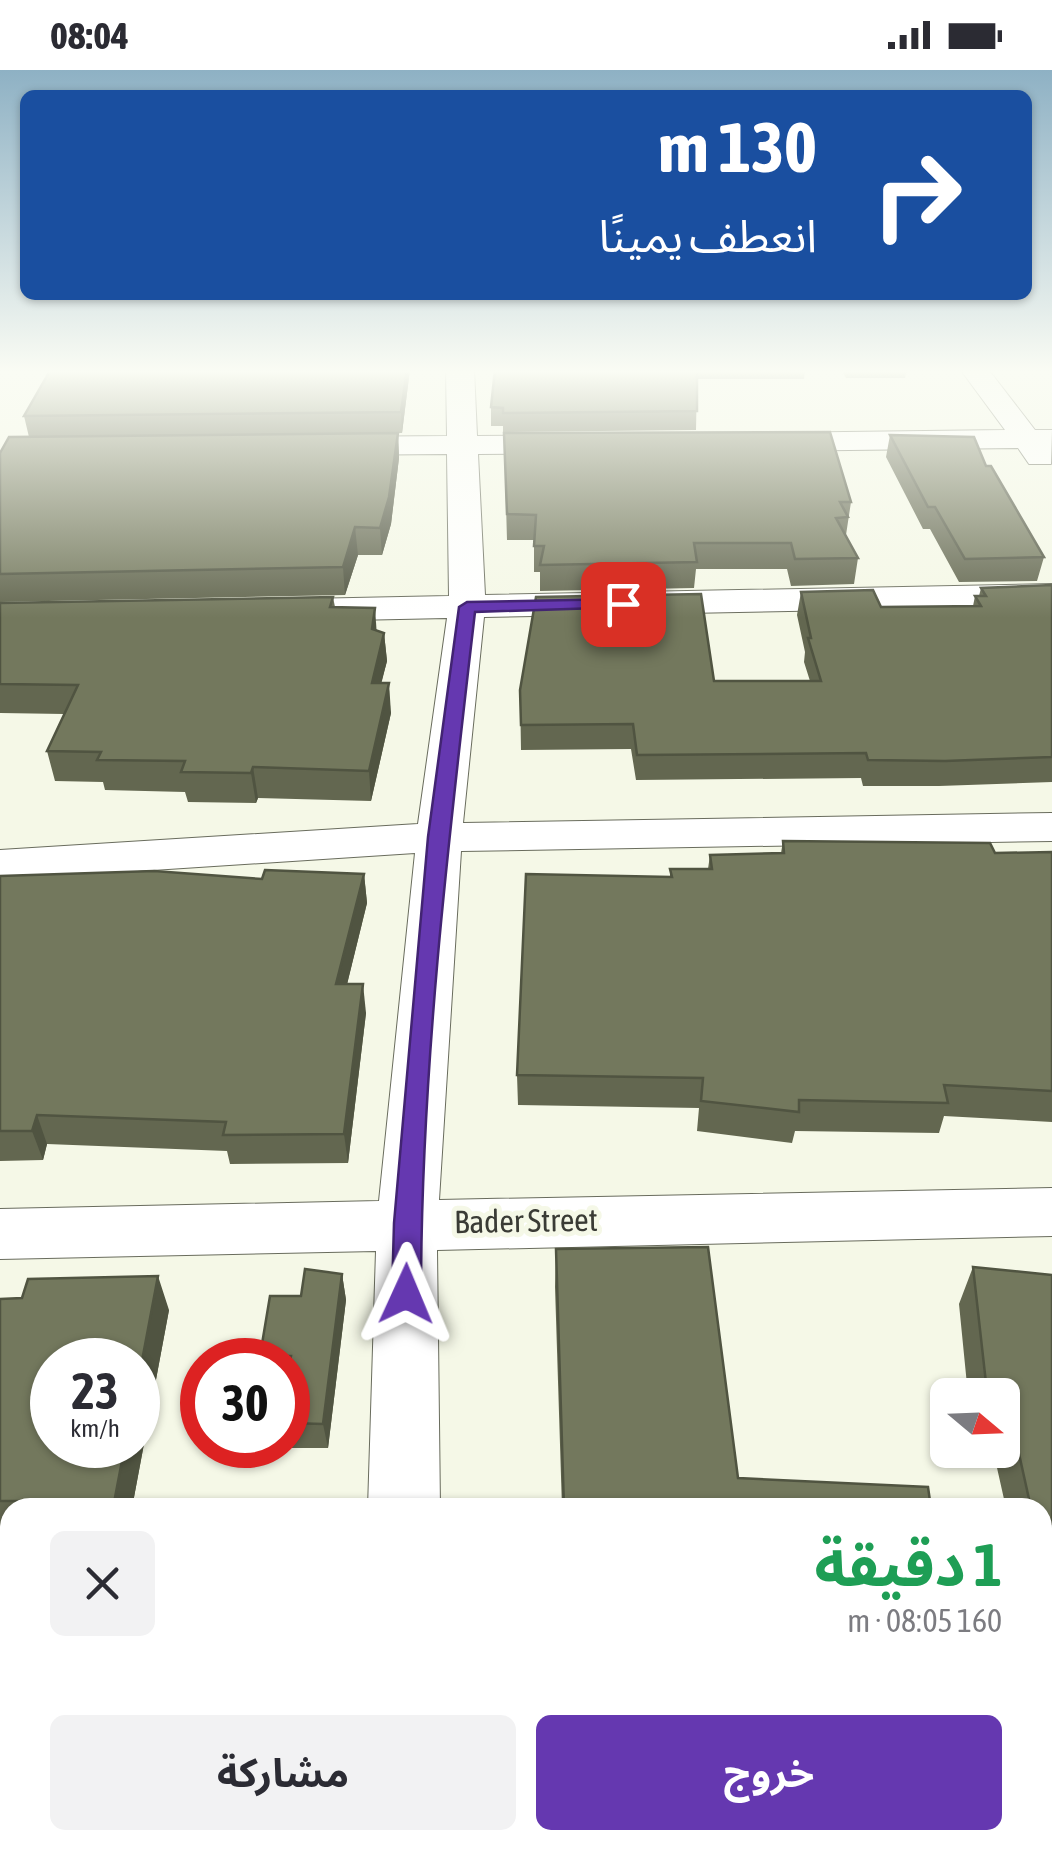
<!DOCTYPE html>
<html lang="ar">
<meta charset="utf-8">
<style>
body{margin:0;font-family:"Asap Condensed","Noto Sans Arabic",sans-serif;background:#f2f2f3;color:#2b2b33;direction:rtl;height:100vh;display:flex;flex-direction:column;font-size:38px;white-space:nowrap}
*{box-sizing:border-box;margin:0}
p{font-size:32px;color:#7c7c81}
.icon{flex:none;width:55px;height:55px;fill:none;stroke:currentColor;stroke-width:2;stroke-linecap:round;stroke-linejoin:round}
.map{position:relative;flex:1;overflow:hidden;direction:ltr}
.panel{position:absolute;left:0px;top:1428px;width:1052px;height:352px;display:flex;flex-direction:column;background:#fff;border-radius:30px 30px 0 0;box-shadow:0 2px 8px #0004;direction:rtl}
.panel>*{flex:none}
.hud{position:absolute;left:20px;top:20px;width:1012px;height:210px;border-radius:15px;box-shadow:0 2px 8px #0004;direction:rtl;background:#1a4fa0;color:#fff;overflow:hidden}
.needle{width:65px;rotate:109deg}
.controls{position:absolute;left:930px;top:1308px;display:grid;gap:20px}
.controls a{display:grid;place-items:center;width:90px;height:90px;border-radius:15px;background:#fff;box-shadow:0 2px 8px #0004;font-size:50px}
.speed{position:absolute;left:30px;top:1268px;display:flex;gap:20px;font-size:50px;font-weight:700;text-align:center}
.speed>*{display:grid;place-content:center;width:130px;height:130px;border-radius:50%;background:#fff;box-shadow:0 2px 8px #0004;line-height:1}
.speed small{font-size:25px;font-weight:400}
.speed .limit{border:15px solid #d22;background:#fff;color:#111}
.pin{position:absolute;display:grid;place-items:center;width:85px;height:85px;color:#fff;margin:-42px;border-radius:20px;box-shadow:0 5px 15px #0006}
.me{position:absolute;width:110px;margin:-55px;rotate:1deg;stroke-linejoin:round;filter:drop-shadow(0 0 8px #0008)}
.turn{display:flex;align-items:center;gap:35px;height:210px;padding:0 50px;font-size:45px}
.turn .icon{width:130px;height:130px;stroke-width:2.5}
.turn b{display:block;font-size:70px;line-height:85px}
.round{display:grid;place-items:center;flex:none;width:105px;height:105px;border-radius:15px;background:#f2f2f3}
.summary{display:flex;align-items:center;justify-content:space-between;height:170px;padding:0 50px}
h1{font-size:60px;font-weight:700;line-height:75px;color:#1e9e55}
.action{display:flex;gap:20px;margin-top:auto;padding:20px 50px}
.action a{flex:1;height:115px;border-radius:15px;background:#6538b0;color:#fff;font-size:40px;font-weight:700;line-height:115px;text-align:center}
.action a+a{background:#f2f2f3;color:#2b2b33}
.status{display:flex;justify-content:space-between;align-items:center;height:70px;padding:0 50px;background:#fff;direction:ltr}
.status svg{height:28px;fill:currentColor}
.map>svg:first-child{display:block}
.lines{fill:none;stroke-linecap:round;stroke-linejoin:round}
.minor-casing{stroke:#696c5d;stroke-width:2}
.minor{fill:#fff;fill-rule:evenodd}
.wall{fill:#636750}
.shaded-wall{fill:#505441}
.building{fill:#73785d;stroke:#505441;stroke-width:2.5}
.route{fill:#6538b0;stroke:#422472;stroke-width:2.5}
.labels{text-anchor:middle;stroke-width:10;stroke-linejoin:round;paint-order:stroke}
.near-street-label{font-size:32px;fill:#3a3b35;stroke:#f5f8e7}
</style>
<div class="status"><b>08:04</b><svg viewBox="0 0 49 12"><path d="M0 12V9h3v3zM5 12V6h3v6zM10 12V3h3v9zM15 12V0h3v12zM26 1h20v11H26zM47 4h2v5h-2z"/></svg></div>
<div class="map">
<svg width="1052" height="1779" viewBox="0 0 1052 1779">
<rect width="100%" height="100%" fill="#f5f8e7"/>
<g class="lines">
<defs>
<g id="minor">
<path d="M446 299H474L477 366 570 365 581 368 585 374 581 380 570 383 478 384 485 525 1052 514V536L484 547 463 753 1052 743V771L461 781 439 1130 1052 1118V1166L437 1180 440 1438H368L376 1181 0 1189V1139L379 1131 415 783 0 810V780L418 754 447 548 305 551 292 548 287 540 292 532 305 529 449 526 447 384 330 385 319 382 315 376 319 370 330 367 447 366Z"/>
<path d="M960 299H988L1035 360H1052L1051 394H1029L1018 378 765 381 754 378 750 372 754 366 765 363 1005 360Z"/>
<rect x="359" y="1770" width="84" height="9"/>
</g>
</defs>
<use href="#minor" class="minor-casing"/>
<use href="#minor" class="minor"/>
</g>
<g class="wall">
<path d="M51 299H410L402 363H398L399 388 391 454 382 485H358L345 525 0 532V383L29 367 24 346Z"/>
<path d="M495 299H805L804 309H697L696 360 503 362V356H491V337Z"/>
<path d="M841 299H907L905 308H846Z"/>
<path d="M504 363 851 432 846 465 858 488 854 514 791 516 787 499H696L694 518 540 521V502H534V470H507Z"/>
<path d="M890 365 986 396 1044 487 1037 511 959 512 930 459H923L886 387Z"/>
<path d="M1052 515V712L939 716H863L861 708 636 710 631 679 521 680 520 620 714 611H810L804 592 805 582 797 545 801 522 881 537 973 536 975 526H979L981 518Z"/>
<path d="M333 527 335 537 377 561 384 563 387 591 381 613 391 643 371 731 258 728 256 733 188 732 185 722 105 720 103 712 55 711 47 681 64 644 0 643V533Z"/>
<path d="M783 771 995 783 1052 782V1052L944 1046 939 1063 795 1061 792 1073 697 1061 699 1038 518 1035 517 1005 670 807V799H708L710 785 781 783Z"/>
<path d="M364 804 367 833 347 914 366 943 348 1093 230 1094 227 1081 47 1074 43 1090 0 1091V806L262 809Z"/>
<path d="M556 1179 738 1408 931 1438H562L555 1217Z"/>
<path d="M973 1197 1052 1205V1735H1042V1438H1006L993 1380H1002V1325H968L959 1234Z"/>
<path d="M342 1204 346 1230 328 1378H285V1375H288V1290H261L260 1286 301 1226Z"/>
<path d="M0 1229 169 1240 132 1438H10V1462L0 1463Z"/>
<path d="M10 1516V1601L0 1586V1568Z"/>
<path d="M0 1722H10V1770H294L292 1779H0Z"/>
</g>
<g class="shaded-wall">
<path d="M407 299H410L402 363 401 342Z"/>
<path d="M398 363 399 388 391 454 382 485 380 458Z"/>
<path d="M355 457 358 485 345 525 343 497Z"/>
<path d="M375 538 377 567 372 559Z"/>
<path d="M384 563 387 591 374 642 372 613Z"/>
<path d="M389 613 391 643 371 731 369 701Z"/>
<path d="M253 697 258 728 256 733 251 703Z"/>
<path d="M364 804 367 833 340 943 336 914Z"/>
<path d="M363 914 366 943 348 1093 344 1064Z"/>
<path d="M37 1045 47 1074 43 1090 32 1061Z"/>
<path d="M342 1204 346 1230 328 1378 323 1354Z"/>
<path d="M158 1206 169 1240 132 1438H113L125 1375H138V1312Z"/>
<path d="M280 1770H294L292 1779H279Z"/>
</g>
<g class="building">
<path d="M51 299H407L401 342 24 346Z"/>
<path d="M495 299H697V341L503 343V338L491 337Z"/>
<path d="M830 362 851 432H840L848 447 836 448 858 488 795 489 791 473H694L697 492 540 495 544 476H534L536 445 507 444 504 363Z"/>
<path d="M398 363 389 427 380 458 355 457 343 497 0 504V383L9 367Z"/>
<path d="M890 365 974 367 986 396H991L1044 487 965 489 935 437H928Z"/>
<path d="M1052 515V687L945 691 868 690 866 683 637 685 633 654 521 655 520 620 536 527 701 524 714 611H821L808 568H811L801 522 873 520 881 537 981 536 975 526H986L981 518Z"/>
<path d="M333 527 330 537 375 538 372 559 384 563 372 613H389L369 701 253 697 251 703 181 702 185 691 97 690 101 682 47 681 78 615 0 614V533Z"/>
<path d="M783 771 990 773 995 783 1052 782V1021L944 1015 948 1033 799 1030V1042L701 1031 703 1008 517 1005 526 804 672 807 670 799H712L710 785 784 783Z"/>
<path d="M265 800 364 804 336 914H363L344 1064 223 1065 226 1052 37 1045 32 1061H0V806L154 801 262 809Z"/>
<path d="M708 1177 738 1408 928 1417 931 1438H564L556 1179Z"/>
<path d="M973 1197 1052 1205V1528L1042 1486V1438H1031L1006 1325 987 1322Z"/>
<path d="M305 1199 342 1204 323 1354 288 1353V1304L291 1286H260L270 1226H301Z"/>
<path d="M158 1206 138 1312V1290H52V1375H125L113 1438H25L26 1431H0V1229L22 1228 28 1209Z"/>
<path d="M10 1516V1581L0 1582V1568Z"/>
<rect x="1042" y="1554" width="10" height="144"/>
<path d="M0 1722H10V1760L0 1759Z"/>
<path d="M102 1770H280L279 1779H186Z"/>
</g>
<linearGradient id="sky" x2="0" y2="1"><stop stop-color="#8eb1c4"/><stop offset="0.55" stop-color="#fafcf4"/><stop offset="1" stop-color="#fafcf4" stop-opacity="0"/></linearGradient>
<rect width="1052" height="548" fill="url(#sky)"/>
<path class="route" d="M623 529 629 530V537L475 542C449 765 421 999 421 1224L417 1233 406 1236 396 1233 392 1224 394 1153 428 767 459 537 467 532Z"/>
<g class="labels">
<g class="near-street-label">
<text transform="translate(526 1151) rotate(-1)" y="11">Bader Street</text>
</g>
</g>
</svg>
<div class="controls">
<a><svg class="needle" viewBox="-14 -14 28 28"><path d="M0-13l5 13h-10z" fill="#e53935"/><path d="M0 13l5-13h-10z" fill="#7c7c81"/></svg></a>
</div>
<div class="speed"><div>23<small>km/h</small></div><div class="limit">30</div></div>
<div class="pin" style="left:623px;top:534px;background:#d93025"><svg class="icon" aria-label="arrive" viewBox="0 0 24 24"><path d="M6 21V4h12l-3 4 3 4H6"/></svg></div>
<svg class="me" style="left:406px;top:1224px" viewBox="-20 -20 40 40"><path d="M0-17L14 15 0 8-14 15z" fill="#6538b0" stroke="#fff" stroke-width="4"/></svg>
<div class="hud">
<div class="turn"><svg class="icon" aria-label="right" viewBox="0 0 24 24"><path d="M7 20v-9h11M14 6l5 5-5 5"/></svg><div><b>130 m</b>انعطف يمينًا</div></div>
</div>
<section class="panel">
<div class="summary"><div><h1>1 دقيقة</h1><p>160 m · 08:05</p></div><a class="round"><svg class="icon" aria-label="close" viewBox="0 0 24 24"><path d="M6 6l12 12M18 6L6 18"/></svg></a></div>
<div class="action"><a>خروج</a><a>مشاركة</a></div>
</section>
</div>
